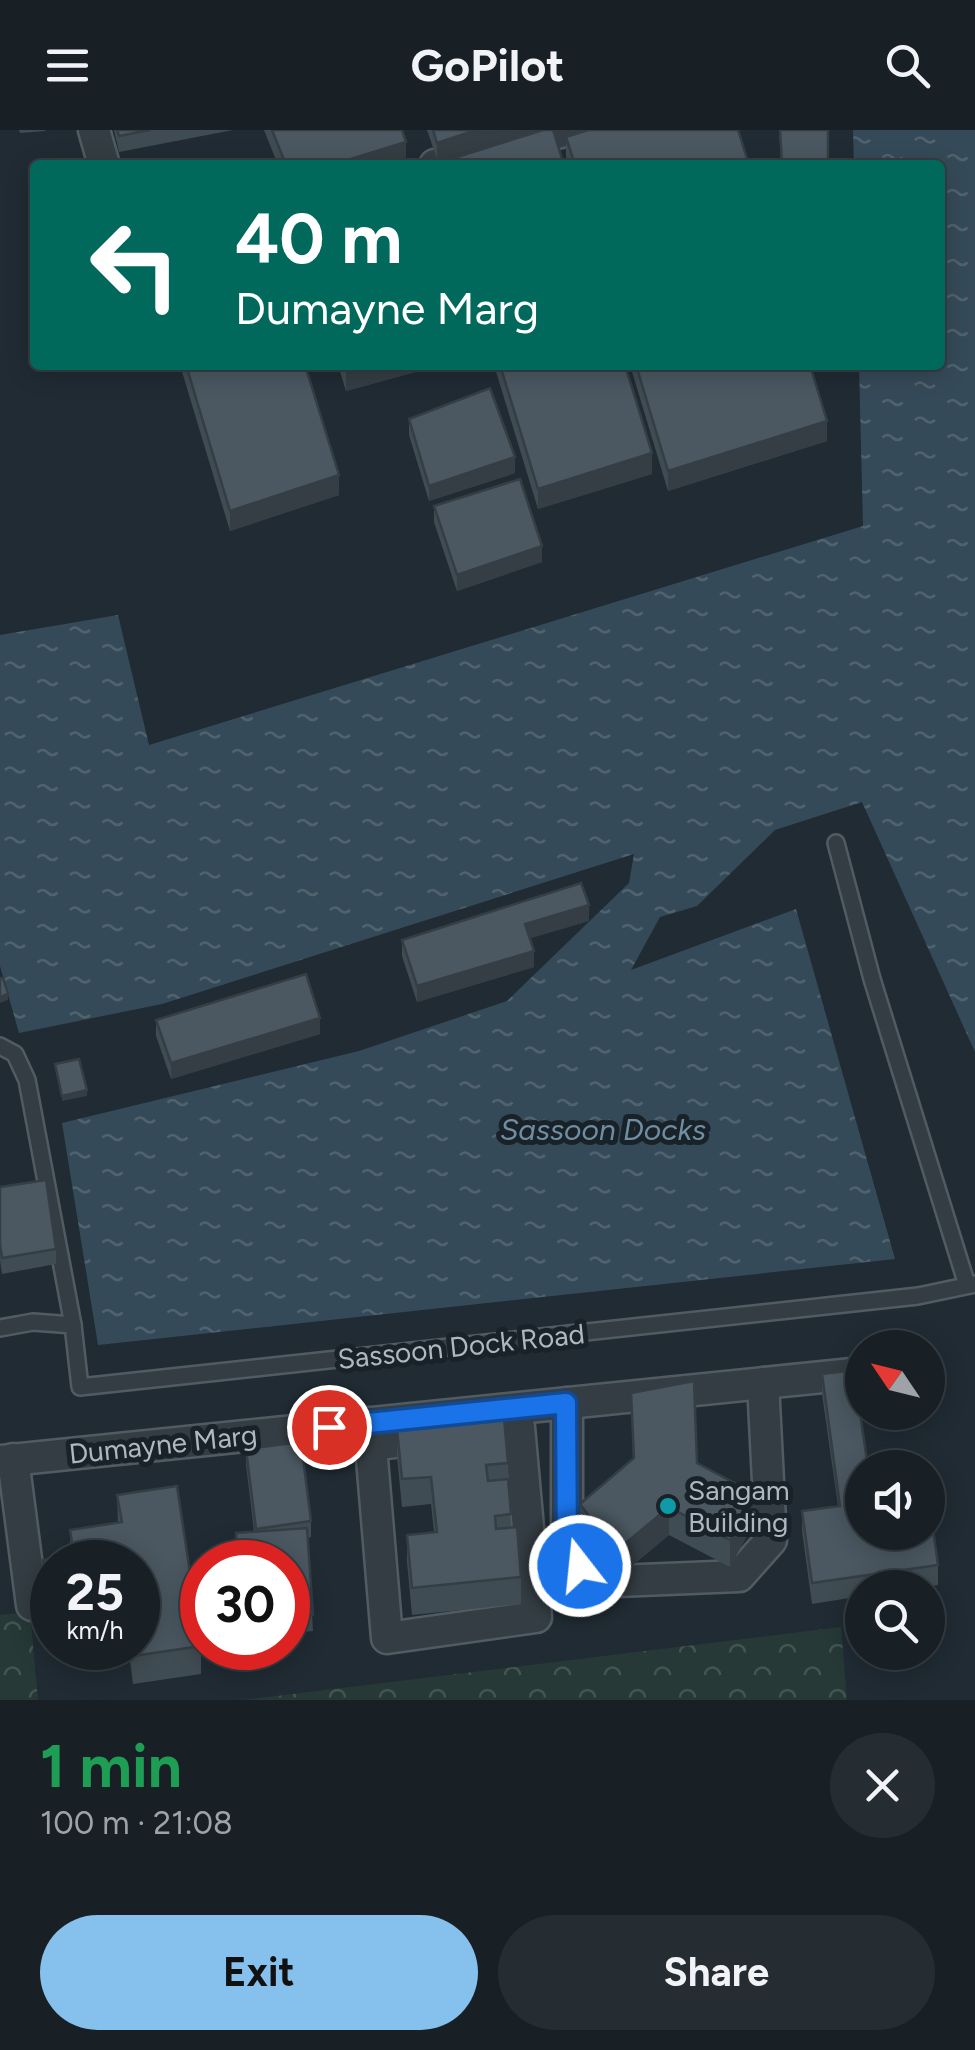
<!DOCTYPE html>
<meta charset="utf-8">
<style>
body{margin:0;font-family:Figtree,sans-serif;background:#252d32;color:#f1f3f6;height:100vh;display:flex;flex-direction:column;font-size:38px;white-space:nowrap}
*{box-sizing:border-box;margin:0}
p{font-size:32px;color:#9fa3a7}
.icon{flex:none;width:55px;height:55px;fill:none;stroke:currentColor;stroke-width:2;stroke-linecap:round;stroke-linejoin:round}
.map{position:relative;height:1570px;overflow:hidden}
.details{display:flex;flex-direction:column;background:#182026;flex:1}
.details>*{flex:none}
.banner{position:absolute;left:30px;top:30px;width:915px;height:210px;border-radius:10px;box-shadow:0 5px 25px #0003,0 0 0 2px #363e43;background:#00695c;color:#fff;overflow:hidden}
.needle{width:65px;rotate:305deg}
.buttons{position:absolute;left:845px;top:1200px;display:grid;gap:20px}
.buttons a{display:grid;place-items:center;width:100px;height:100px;border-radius:50%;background:#182026;box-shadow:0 5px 25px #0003,0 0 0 2px #363e43;font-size:50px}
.speed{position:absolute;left:30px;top:1410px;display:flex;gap:20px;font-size:50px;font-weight:700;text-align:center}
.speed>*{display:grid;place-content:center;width:130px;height:130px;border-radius:50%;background:#182026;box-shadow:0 5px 25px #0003,0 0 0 2px #363e43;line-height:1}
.speed small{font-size:25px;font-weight:400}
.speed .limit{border:15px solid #d22;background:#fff;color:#111}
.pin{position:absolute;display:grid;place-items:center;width:85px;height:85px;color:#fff;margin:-42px;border:5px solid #fff;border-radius:50%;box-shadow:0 2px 10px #0007}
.me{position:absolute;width:110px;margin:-55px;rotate:344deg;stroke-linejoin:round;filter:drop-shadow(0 0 8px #0008)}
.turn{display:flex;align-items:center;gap:35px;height:210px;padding:0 40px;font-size:45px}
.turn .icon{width:130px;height:130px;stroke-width:2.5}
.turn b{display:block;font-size:70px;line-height:85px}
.round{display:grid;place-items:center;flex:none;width:105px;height:105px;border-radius:52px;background:#252d32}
.summary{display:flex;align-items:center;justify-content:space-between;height:170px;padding:0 40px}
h1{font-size:60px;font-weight:700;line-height:75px;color:#1e9e55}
.action{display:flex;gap:20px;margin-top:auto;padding:20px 40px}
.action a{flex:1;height:115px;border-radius:60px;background:#86c0ec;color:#111;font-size:40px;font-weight:700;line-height:115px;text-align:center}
.action a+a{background:#252d32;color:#f1f3f6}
header{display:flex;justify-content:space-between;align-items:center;height:130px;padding:0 40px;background:#182026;font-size:45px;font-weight:700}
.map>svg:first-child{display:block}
.forest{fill:url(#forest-crowns)}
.water{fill:url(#water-ripples)}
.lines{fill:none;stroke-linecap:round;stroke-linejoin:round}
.service-casing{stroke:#515b62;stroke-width:20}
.minor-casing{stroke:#515b62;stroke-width:35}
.service{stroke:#333d43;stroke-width:15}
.minor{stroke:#333d43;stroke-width:30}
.wall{fill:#404c53}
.shaded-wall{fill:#343e44}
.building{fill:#4b5861;stroke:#343e44;stroke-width:2.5}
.route-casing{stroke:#114b97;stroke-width:25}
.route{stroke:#1a73e8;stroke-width:18}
.culture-dot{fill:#0f9aa8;stroke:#192228;stroke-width:4}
.labels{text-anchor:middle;stroke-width:10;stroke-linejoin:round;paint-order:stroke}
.street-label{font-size:28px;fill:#adb8c1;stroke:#192228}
.poi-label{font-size:28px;fill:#adb8c1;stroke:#192228;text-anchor:start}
.water-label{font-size:30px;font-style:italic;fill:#708ea2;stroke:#192228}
</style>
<header><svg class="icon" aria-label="menu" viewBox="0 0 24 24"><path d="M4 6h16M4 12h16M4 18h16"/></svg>GoPilot<svg class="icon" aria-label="search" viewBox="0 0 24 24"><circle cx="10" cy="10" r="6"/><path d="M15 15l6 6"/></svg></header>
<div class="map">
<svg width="975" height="1570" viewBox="0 0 975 1570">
<defs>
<pattern id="forest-crowns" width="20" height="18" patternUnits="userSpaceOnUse" patternTransform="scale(2.5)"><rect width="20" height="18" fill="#263936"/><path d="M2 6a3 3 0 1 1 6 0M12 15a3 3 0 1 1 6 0" fill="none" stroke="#435451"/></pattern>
<pattern id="water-ripples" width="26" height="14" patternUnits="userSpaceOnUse" patternTransform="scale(2.5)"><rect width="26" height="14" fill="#354a58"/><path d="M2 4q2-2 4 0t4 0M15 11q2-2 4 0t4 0" fill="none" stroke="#50626e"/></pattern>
</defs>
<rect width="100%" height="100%" fill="#202b33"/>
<g class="forest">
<path d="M30 1482 38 1570H0V1485Z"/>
<path d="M841 1497 847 1570H243Z"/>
</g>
<path class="water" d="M853 0H975V922L862 672 775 700 697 776 660 787 631 840 796 779 895 1129 98 1215 62 993 359 921 507 871 629 753 634 724 162 874 19 903 0 836V505L118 485 149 615 863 396 859 235H940V35H854Z"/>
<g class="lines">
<defs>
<g id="service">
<path d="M836 713 872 849 967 1155"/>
<path d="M0 916 15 924 27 950 73 1195"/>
<path d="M0 1198 33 1192 73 1195 80 1257 918 1166 975 1154"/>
</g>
<g id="minor">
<path d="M94 0 104 35"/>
<path d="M435 35 568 0"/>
<path d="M567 1273V1420L593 1452 739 1446 771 1410 763 1253"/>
<path d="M369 1293 387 1508 536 1487 519 1297 481 1301"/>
<path d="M371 1315 435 1307"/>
<path d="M13 1329 32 1475"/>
<path d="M0 1331 862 1243"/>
</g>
</defs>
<use href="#service" class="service-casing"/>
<use href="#minor" class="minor-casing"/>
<use href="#service" class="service"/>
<use href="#minor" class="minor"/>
</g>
<g class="wall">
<path d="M19 0H45V1L20 3Z"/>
<path d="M114 0H233L119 22Z"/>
<path d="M264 0H402L406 32 396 35H278Z"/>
<path d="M427 0H521L437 29Z"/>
<path d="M779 0H828V35H781Z"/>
<path d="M566 7 749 35H569L566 27Z"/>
<path d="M180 235H305L339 365 230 401Z"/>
<path d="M338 235H441L346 261Z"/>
<path d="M494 235H625L652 344 538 379Z"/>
<path d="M630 235H810L827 311 668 361Z"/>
<path d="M409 289 515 343 429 371 409 305Z"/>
<path d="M434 376 542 432 457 461 434 392Z"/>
<path d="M589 791 529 808 534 837 417 872 402 826V810Z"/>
<path d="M156 890 320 904 171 949 156 906Z"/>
<path d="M0 1057 56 1119V1134L2 1144 0 1130Z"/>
<path d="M822 1244 862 1402 938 1435V1455L922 1458H862V1466L812 1474 802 1401V1381L838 1376 822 1264Z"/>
<path d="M631 1263 755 1391 730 1437 669 1405 615 1450 580 1401V1374L633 1329Z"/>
<path d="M397 1299 508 1333 511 1397 521 1447V1474L412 1485 407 1432V1405L434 1402 431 1374 402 1377 397 1326Z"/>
<path d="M246 1319 311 1391V1407L308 1408 313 1501 288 1503V1432H237L236 1403 254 1401 246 1335Z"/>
<path d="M117 1365 201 1516V1544L133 1554 129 1522 85 1529 84 1518H138V1432H52V1503L50 1504 43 1457V1430L70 1425V1400L118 1393Z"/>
</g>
<g class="shaded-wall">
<path d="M476 0H521L437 29V13Z"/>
<path d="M406 12V32L396 35H331Z"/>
<path d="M369 235H441L346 261V241Z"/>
<path d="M827 291V311L668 361V341Z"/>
<path d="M652 323V344L538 379V359Z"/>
<path d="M515 327V343L429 371V356Z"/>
<path d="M339 345V365L230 401V381Z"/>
<path d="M542 416V432L457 461V445Z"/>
<path d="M589 775V791L525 810V794Z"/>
<path d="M534 821V837L417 872V856Z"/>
<path d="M8 864V870L0 873V867Z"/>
<path d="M320 888V904L171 949V933Z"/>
<path d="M87 960V966L62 971V966Z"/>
<path d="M755 1364V1391L730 1437V1410Z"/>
<path d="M669 1377V1405L615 1450V1422Z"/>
</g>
<g class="building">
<path d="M117 0H150L119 6Z"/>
<path d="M272 0H402L406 12 331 35H286Z"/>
<path d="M433 0H476L437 13Z"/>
<path d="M543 0H553L564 35H439L438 33Z"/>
<path d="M588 0H738L749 35H575L566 7Z"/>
<path d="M780 0H828V30L782 34Z"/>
<path d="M186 235H305L339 345 230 381Z"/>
<path d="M344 235H369L346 241Z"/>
<path d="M500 235H625L652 323 538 359Z"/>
<path d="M636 235H810L827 291 668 341Z"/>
<path d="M490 258 515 327 429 356 409 289Z"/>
<path d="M520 349 542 416 457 445 434 376Z"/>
<path d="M581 753 589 775 525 794 534 821 417 856 402 810Z"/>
<path d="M306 844 320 888 171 933 156 890Z"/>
<path d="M0 848H3L8 864 0 867Z"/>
<path d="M79 929 87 960 62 966 55 934Z"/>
<path d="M46 1050 56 1119 2 1128 0 1114V1057Z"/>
<path d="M854 1240 868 1338H862V1402H928V1363L938 1435 812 1453 802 1381 840 1376 822 1244Z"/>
<path d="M694 1251 697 1333 755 1364 730 1410 669 1377 615 1422 580 1374 634 1328 631 1263Z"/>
<path d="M504 1288 508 1333 486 1335 488 1351 508 1349 511 1384 495 1386 496 1399 517 1397 521 1447 412 1458 407 1405 437 1402 431 1347 402 1349 397 1299Z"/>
<path d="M301 1312 311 1391 256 1399 246 1319Z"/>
<path d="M177 1356 201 1516 133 1526 132 1518H138V1432H52V1476H50L43 1430 74 1425 70 1400 122 1392 117 1365Z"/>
<path d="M307 1398 313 1485 288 1487V1432H238L236 1403Z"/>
</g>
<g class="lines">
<defs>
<path id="route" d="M329 1297 566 1273 567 1420 580 1436"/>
</defs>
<use href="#route" class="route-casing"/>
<use href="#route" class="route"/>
</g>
<circle class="culture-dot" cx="668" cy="1376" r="10"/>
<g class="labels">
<g class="street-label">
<text transform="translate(461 1216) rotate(-6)" y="10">Sassoon Dock Road</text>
<text transform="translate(163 1314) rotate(-6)" y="10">Dumayne Marg</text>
</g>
<g class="poi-label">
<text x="688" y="1370">Sangam<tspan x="688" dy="32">Building</tspan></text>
</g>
<g class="water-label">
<text x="603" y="1010">Sassoon Docks</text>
</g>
</g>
</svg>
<div class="buttons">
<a><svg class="needle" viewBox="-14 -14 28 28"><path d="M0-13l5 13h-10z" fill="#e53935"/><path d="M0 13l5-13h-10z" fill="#9fa3a7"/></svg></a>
<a><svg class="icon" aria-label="sound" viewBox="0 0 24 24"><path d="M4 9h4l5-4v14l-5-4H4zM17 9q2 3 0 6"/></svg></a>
<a><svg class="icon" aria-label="search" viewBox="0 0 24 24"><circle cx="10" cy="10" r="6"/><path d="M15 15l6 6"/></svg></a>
</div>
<div class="speed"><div>25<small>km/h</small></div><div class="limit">30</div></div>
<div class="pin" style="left:329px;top:1297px;background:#d93025"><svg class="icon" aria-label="arrive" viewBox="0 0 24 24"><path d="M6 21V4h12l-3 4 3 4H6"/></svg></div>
<svg class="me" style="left:580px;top:1436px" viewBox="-20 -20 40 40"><circle r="17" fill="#1a73e8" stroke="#fff" stroke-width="3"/><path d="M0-11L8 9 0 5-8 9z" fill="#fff"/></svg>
<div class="banner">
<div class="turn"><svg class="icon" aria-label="left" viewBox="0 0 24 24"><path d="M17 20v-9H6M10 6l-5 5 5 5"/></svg><div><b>40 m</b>Dumayne Marg</div></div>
</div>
</div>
<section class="details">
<div class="summary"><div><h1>1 min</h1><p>100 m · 21:08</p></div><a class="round"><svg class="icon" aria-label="close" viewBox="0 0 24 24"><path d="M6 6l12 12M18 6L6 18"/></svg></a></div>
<div class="action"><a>Exit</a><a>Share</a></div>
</section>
